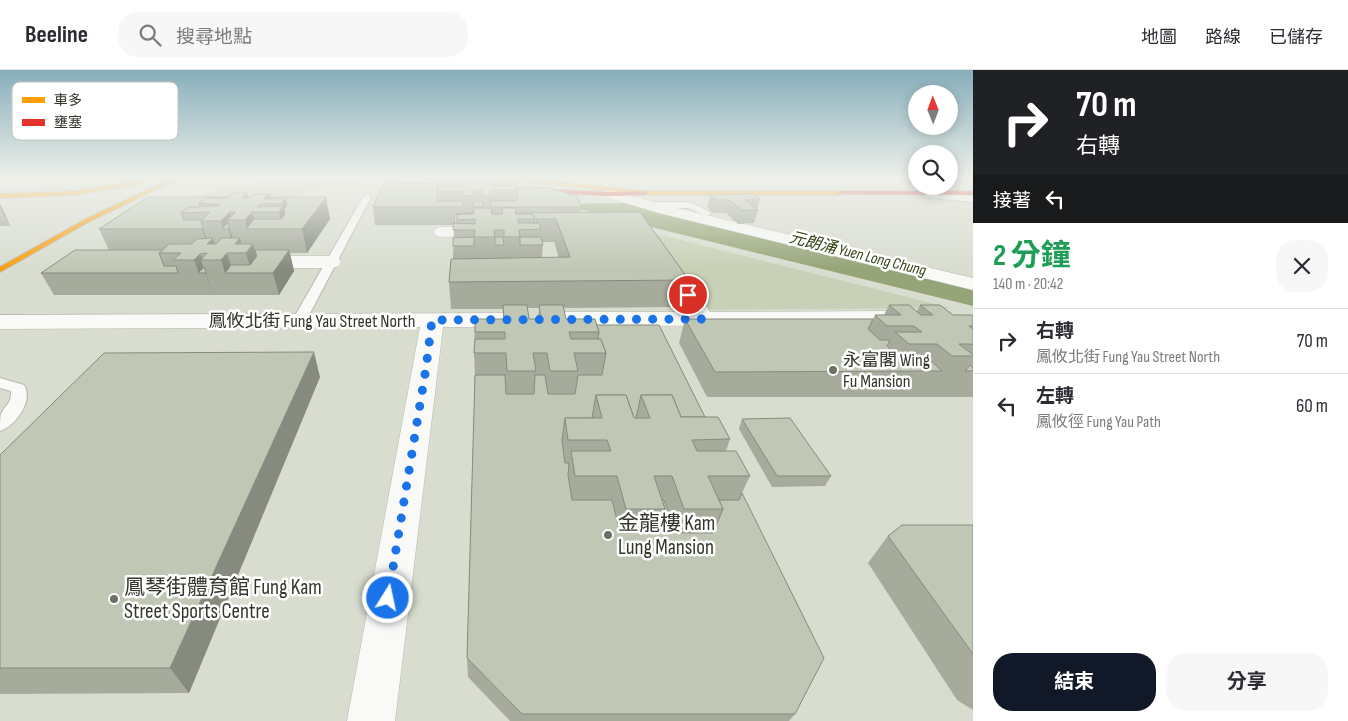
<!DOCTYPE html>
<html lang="zh-TW">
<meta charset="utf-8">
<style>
body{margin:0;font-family:"Sofia Sans Condensed","Noto Sans TC",sans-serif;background:#f7f7f7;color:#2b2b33;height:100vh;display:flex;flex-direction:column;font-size:19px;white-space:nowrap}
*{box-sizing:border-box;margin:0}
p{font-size:16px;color:#7c7c81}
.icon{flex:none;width:28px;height:28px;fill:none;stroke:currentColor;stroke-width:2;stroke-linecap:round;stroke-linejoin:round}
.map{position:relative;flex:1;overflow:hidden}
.side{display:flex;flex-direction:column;background:#fff;width:375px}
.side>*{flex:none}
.top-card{background:#202124;color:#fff;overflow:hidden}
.needle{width:32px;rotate:359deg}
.buttons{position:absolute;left:908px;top:15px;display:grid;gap:10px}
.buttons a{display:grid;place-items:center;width:50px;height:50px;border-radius:50%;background:#fff;box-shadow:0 2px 12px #0003;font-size:25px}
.pin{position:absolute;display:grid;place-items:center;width:42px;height:42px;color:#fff;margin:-21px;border:2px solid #fff;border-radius:50%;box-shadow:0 1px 5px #0007}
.me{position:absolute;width:55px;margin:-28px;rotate:10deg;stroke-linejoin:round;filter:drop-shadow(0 0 4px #0008)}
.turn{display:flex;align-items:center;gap:18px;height:105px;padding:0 20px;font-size:22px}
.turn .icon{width:65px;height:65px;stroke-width:2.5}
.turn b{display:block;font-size:35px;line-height:42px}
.then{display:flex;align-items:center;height:48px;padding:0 20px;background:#0003;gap:10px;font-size:19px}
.round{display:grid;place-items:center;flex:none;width:52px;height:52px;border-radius:20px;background:#f7f7f7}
.headline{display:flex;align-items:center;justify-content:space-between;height:85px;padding:0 20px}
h1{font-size:30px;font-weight:700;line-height:38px;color:#1e9e55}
.button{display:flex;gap:10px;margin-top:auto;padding:10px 20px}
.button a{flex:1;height:58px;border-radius:20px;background:#111827;color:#fff;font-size:20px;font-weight:700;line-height:58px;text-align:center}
.button a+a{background:#f7f7f7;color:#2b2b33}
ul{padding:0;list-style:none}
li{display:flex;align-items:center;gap:15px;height:65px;padding:0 20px;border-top:1px solid #e1e1e2}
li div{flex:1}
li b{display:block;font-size:19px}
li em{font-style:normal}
header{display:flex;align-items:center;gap:30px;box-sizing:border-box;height:70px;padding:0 25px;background:#fff;border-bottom:1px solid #e1e1e2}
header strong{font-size:24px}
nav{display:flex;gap:28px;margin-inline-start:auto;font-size:18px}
.search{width:350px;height:45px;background:#f7f7f7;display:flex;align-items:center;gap:12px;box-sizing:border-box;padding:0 18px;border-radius:20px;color:#7c7c81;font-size:19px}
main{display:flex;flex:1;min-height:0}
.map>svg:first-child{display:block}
.green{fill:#c8d1b7}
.water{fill:#96a578}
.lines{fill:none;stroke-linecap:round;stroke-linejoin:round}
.lane-casing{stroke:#b6bab0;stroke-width:2}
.street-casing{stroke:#b6bab0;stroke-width:1}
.slow-casing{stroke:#b6bab0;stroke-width:2}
.jam-casing{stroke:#b6bab0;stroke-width:2}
.lane{fill:#f9faf8;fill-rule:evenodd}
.street{fill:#f9faf8;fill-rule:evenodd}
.slow{fill:#ff9f0a;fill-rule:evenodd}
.jam{fill:#e5322d;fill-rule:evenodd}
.tram{stroke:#bfbfbc;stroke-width:1}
.wall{fill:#a6ab9c;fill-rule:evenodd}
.shaded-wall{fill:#878b7f}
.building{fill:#c1c7b5;stroke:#878b7f}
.route{stroke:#1a73e8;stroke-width:9;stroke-dasharray:0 16.2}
.poi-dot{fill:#6c7065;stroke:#fff;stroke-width:2}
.labels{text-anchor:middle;stroke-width:5;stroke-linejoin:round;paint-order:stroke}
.far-water-label{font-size:16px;font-style:italic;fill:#334114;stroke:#fff}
.street-label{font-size:18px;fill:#32362c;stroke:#fff}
.poi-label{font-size:18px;fill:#32362c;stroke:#fff;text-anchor:start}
.near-poi-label{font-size:21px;fill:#32362c;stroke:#fff;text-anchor:start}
.key{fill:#fff;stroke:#c2c3c0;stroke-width:1}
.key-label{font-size:14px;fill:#32362c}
</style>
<header>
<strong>Beeline</strong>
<div class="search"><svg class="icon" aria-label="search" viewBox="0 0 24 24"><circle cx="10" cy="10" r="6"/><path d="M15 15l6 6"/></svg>搜尋地點</div>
<nav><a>地圖</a><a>路線</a><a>已儲存</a></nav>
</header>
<main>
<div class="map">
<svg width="973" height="651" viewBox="0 0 973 651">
<rect width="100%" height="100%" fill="#d9ddd0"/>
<g class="green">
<path d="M257 107H339L388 117H323L301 123 284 144 193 130 201 126Z"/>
<path d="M653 163 951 238 709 240Z"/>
</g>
<path class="water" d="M626 133 973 218V236L558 134Z"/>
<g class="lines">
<defs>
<g id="lane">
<path d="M928 122 973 126V132L925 127V123Z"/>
<path d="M367 124 371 127 306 251 304 254H294L292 251 363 127Z"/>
<path d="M690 132 712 143 707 146 688 138H652L648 135 652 132Z"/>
<path d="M0 308 24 315C34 330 16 356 0 361 0 356 0 348 1 344 5 335 12 333 11 321L0 318Z"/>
</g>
<g id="street">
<path d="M610 120 668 136 973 208V220L659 143 605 127 603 124 605 121Z"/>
<path d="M490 156 496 157 498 161 496 165 442 167 436 166 434 162 436 158 442 157Z"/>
<path d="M666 185 673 187 710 242 894 241 973 248V262L894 255 556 256 548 254 545 249 548 244 556 242H688L657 191 659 187Z"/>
<path d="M255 186H332L339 188 341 192 339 196 332 198H255L248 196 246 192 248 188Z"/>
<path d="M513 243 521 245 524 250 521 255 513 257H443L395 651H347L420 257 0 259V245Z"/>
</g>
<g id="slow">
<path d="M175 107H182L90 151 0 202V197L86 149Z"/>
<path d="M488 107H510L645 121H840L843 123 840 125H645Z"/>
<path d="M140 111 142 114 73 125 0 128V124L73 121Z"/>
</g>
<g id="jam">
<path d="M416 107H433L481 115 478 117Z"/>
<path d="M524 118 610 122 645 121 648 123 645 125 610 126 526 121Z"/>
<path d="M840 121H973V125L838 124Z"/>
</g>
</defs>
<use href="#lane" class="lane-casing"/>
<use href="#street" class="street-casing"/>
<use href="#slow" class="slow-casing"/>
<use href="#jam" class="jam-casing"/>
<use href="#lane" class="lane"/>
<use href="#street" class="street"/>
<use href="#slow" class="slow"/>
<use href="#jam" class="jam"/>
<path class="tram" d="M0 122 72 118 146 107"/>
</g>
<g class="wall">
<path d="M0 107H38V108L6 110 0 109Z"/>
<path d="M491 110 516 115V116L582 137 581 142 689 210 682 237 563 238 566 249 597 255 730 369 726 381 750 406 742 423 795 644 789 651H510L468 607 467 588 475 305 474 283 475 249H503V239H451L449 212 453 189 454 155H375L373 137 438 114 474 111ZM542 172H554L559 188H542L543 175ZM527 238H539L538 249H529Z"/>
<path d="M269 124 270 127 330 149 307 183H290L294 201 279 225H54L41 203 109 180 99 159 148 127H248Z"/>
<path d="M710 125 760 129 757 139 758 140 754 153 738 154 726 143H713L707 137Z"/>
<path d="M0 134 4 142 10 156H0Z"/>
<path d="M889 235 917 241 920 235 953 245H973V327H707L679 273 685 249H873L875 245H884Z"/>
<path d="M320 307 189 623 0 624V385Z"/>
<path d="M742 349 831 406 825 416 772 417 739 359Z"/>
<path d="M973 455V640L957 630 868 493 888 466Z"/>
</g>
<g class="shaded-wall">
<path d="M247 123 251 135 242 128Z"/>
<path d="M269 124 272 134 264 129Z"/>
<path d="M326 127 330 149 307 183 302 159Z"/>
<path d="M286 128 292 158 283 159 279 142 282 138 281 134Z"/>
<path d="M0 134 4 142 10 156 2 142 0 137Z"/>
<path d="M230 142 232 150H227L237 181 234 178 228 159H223L219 144Z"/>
<path d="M252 142 257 159H247L245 150Z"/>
<path d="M203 158 208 173 213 168 219 186H211L202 159Z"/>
<path d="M240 168 244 183 235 174Z"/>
<path d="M253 174 261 203H252L246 183Z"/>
<path d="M289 180 294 201 279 225 273 203Z"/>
<path d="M227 183 233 203H225L220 186Z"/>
<path d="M200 184 203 190H201L213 225 206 203H199L194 190Z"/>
<path d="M314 282 320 307 189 623 170 598Z"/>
</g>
<g class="building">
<path d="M464 107H474V111L481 110V107H490L491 110H516V115H491V116H517L518 120H491V126H483L482 120 473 121V126H462L463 121H437L438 116H463V115H438L439 111H463Z"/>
<path d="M384 112 438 114 437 121V131H462L463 137H373Z"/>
<path d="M517 117 549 118 577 126 582 137H491V131H517L518 120Z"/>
<path d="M232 123H247L242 128H249L254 124H269L264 129 286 128 281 134H260L257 137 283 136 279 142H252L245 150H227L236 142H230L221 151H201L210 142 181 143 189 137 217 136 220 134H199L206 128H226Z"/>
<path d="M753 124 760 129 745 130 758 140H742L729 130H716L710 125Z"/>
<path d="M148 127H228L226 128H206L199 134 200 137H189L181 143 184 150H202L201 151 203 158 202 159H99Z"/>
<path d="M270 127H326L302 159H246L254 149H281L285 144 284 139 287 135 286 128 270 129Z"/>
<path d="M474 131H482L483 137H473Z"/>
<path d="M474 138H491L492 144H502V138H515L516 144H533L535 149H518V153H539L541 159 519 160 520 167H504V160H494L495 167H474L475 160H453L454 153 475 154V149L457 150V144H474Z"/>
<path d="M640 142 689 210 449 212 451 189 570 187 556 149H536L537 153H534L535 149 533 144H516V143Z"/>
<path d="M474 143 457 144V154L454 153 455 144Z"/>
<path d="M228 153 229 157 228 159H222Z"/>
<path d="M474 167V176H453V168Z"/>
<path d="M495 167H503L504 175H495Z"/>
<path d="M520 167H541L543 175H520Z"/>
<path d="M213 168 207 174H216L222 168H240L235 174H253L246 183H227L221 190H201L207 183 200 184 194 190H173L181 183H159L169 174H191L197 169Z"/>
<path d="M75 180H163L159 183 164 196H176L178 203H41Z"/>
<path d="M255 180H289L273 203H225L231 195H250L257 186Z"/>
<path d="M204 197 206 203H198Z"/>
<path d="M503 235H527L529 249H541L539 235H563L566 249H595L599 262H569L571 269H601L606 283H574L578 301H550L547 283H533L536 301H507L506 283H474L475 269H505V262H475V249H504Z"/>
<path d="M889 235H909L921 245H933L920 235H940L953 245H973V256H969L973 259V275L971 274H959L973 285V286H952L937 274H909L895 262H922L914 256H887L875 245H901Z"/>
<path d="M685 249H873L868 259 880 270H890L887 276 900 289 928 288 942 301 715 302Z"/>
<path d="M597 255H659L705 347H681L672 325H641L636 348H634L626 325H596L592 348H565L562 371 565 393H569L568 405 572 430H612L620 463H657L665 439 662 430H664L676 463H713L723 439 719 430H739L742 423 824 588 795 644H522L467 588 475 305H505L506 324H534L535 305H545L548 324H575L578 305H602L606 283 601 269H598L599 262Z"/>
<path d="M314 282 170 598H0V385L104 283Z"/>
<path d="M970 295 973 298V301H965Z"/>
<path d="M596 325H626L634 348H650L641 325H672L681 347H718L730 369 692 370 697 381H736L750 406H708L723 439H684L672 406H654L665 439H626L617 406H575L571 381H611L607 370H568L565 348H602Z"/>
<path d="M790 348 831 406H777L742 349Z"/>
<path d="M902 455H973V584L888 466Z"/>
</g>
<linearGradient id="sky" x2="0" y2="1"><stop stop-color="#87aebb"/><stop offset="0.54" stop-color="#eef0ea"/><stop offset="1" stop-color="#eef0ea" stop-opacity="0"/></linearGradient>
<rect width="973" height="199" fill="url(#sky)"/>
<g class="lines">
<path class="route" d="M388 528 426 298 432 250 704 249 688 225"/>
</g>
<g class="poi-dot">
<circle cx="833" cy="300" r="5"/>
<circle cx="608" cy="465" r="5"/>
<circle cx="114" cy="529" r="5"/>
</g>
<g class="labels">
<g class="far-water-label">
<text transform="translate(858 183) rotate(14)" y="6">元朗涌 Yuen Long Chung</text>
</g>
<g class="street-label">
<text x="312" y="257">鳳攸北街 Fung Yau Street North</text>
</g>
<g class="poi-label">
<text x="843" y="296">永富閣 Wing<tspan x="843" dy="21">Fu Mansion</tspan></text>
</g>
<g class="near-poi-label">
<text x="618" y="460">金龍樓 Kam<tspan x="618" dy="24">Lung Mansion</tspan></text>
<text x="124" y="524">鳳琴街體育館 Fung Kam<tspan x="124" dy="24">Street Sports Centre</tspan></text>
</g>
</g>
<rect x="12" y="12" width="166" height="58" rx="8" class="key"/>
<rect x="22" y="27" width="23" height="6" fill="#ff9f0a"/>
<rect x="22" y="49" width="23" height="7" fill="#e5322d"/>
<g class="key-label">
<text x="54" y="35">車多</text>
<text x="54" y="57">壅塞</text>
</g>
</svg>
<div class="buttons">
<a><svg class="needle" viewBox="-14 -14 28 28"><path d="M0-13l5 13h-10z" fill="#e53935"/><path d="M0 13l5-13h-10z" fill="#7c7c81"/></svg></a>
<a><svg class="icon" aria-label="search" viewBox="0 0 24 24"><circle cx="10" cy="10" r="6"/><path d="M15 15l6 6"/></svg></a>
</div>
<div class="pin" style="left:688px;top:225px;background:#d93025"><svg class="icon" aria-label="arrive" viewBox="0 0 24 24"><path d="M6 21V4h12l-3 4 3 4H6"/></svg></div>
<svg class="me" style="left:388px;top:528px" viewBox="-20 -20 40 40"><circle r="17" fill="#1a73e8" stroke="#fff" stroke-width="3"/><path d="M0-11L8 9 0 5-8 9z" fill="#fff"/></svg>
</div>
<section class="side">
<div class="top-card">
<div class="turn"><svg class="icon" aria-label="right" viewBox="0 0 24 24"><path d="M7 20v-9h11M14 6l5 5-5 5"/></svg><div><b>70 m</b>右轉</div></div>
<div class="then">接著<svg class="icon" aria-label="left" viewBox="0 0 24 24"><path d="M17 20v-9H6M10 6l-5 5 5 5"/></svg></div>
</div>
<div class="headline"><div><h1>2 分鐘</h1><p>140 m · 20:42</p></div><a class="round"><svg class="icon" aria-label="close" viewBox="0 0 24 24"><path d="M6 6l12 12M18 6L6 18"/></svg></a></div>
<ul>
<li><svg class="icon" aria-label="right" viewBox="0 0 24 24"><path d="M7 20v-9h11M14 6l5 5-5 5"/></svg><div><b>右轉</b><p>鳳攸北街 Fung Yau Street North</p></div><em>70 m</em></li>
<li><svg class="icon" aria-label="left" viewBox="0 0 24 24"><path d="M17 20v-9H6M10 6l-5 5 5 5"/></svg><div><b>左轉</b><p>鳳攸徑 Fung Yau Path</p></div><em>60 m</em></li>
</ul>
<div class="button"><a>結束</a><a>分享</a></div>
</section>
</main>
